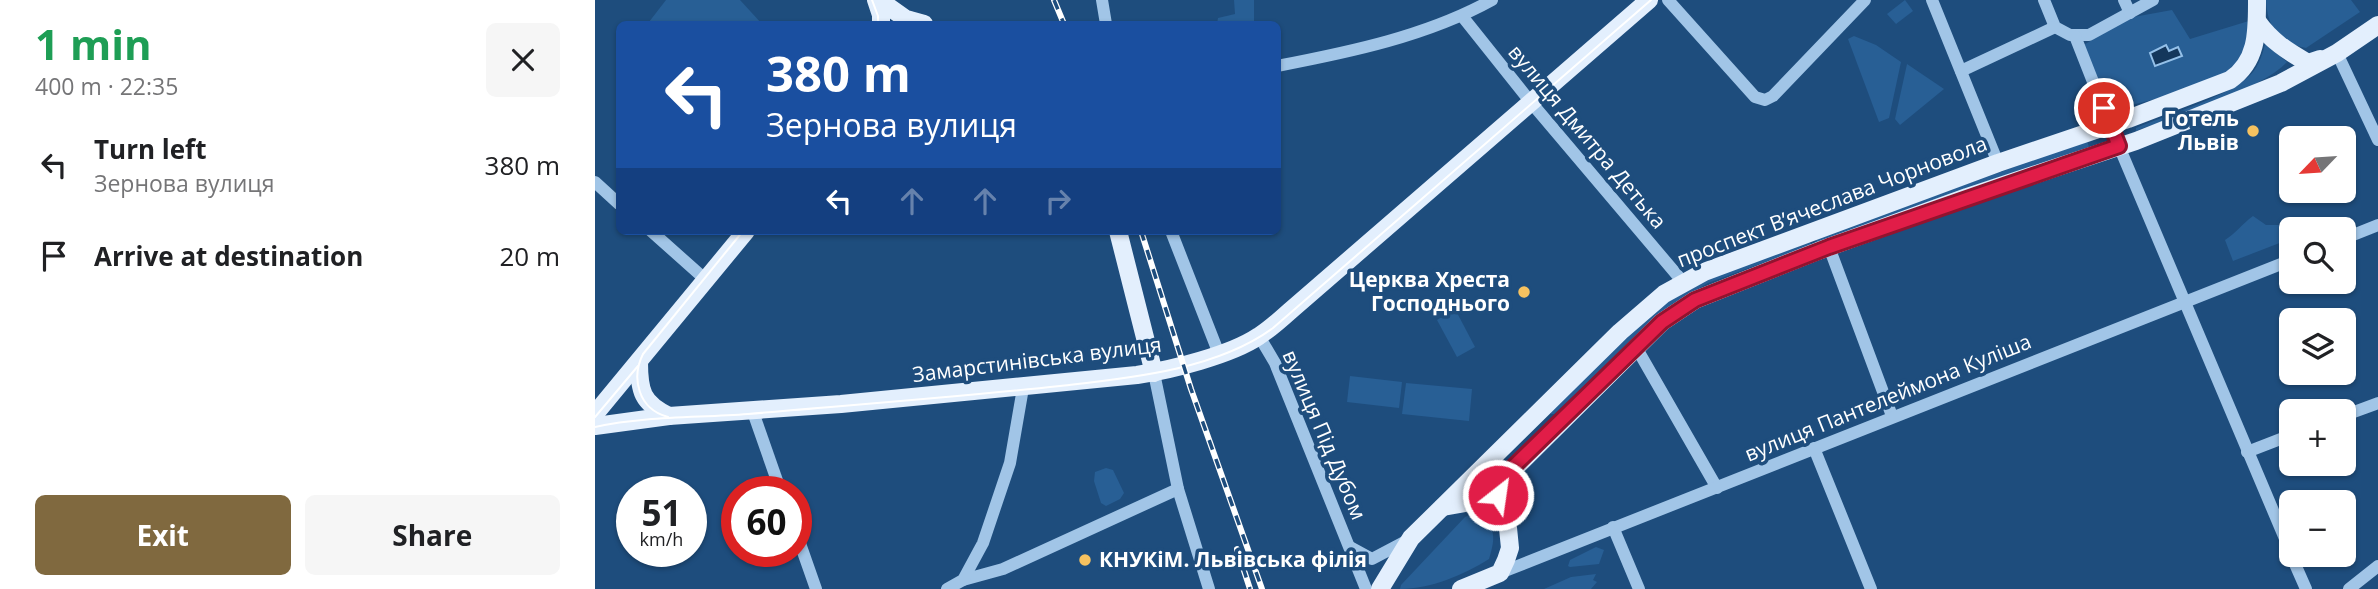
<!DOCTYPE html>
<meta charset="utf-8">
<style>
body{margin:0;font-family:"Open Sans",sans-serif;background:#f6f6f6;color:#202124;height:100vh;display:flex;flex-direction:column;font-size:26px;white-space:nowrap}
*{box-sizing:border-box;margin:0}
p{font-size:23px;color:#757577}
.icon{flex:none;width:38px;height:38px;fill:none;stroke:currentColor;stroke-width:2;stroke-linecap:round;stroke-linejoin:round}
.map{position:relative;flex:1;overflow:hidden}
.panel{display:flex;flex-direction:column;background:#fff;width:595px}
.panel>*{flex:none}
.guide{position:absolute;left:21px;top:21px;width:665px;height:214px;border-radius:10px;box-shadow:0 2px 5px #0004;background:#1a4fa0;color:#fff;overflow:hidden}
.needle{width:46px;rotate:245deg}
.fabs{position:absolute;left:1684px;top:126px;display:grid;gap:14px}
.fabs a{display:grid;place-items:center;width:77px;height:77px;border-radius:10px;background:#fff;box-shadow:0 2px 5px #0004;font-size:35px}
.speed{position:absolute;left:21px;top:476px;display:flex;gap:14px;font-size:35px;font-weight:700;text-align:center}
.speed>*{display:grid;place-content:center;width:91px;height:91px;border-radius:50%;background:#fff;box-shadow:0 2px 5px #0004;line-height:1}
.speed small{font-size:18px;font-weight:400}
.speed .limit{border:10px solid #d22;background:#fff;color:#111}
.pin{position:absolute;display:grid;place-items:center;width:60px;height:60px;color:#fff;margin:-30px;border:4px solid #fff;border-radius:50%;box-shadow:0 2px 7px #0007}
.me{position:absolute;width:77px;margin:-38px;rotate:30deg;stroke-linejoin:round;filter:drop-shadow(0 0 5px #0008)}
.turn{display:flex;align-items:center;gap:24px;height:147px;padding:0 35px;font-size:32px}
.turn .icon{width:91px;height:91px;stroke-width:2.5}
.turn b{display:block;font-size:49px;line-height:60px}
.lanes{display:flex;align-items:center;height:66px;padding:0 35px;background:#0003;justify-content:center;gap:35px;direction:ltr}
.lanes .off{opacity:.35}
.round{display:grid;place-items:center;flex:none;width:74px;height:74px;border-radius:10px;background:#f6f6f6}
.head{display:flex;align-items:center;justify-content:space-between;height:119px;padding:0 35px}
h1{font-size:42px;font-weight:700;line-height:52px;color:#1e9e55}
.button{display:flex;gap:14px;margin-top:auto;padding:14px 35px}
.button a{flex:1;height:80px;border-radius:10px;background:#80693f;color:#fff;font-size:28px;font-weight:700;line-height:80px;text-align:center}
.button a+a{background:#f6f6f6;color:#202124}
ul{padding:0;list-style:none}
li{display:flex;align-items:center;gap:21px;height:91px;padding:0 35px}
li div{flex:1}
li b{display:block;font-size:26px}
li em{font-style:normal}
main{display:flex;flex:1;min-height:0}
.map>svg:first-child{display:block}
.green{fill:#285f95}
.water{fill:#14375c;stroke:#94c0e9;stroke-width:2}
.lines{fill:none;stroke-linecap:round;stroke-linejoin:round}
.minor{stroke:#a1c5e7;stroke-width:12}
.major{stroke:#e3effd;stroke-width:18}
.tram{stroke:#fff;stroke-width:2}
.rail-casing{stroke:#fff;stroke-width:6}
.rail{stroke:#1e4d7d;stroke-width:3.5;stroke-dasharray:10;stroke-linecap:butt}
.route-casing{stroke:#92132f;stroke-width:18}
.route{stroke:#e11d48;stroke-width:12}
.poi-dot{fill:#f6c260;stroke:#1e4d7d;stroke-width:2.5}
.labels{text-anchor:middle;stroke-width:7;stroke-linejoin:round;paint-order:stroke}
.poi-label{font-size:21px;font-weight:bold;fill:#fff;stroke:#1e4d7d;text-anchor:end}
.street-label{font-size:21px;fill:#fff;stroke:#1e4d7d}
</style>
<main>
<section class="panel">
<div class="head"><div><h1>1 min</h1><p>400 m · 22:35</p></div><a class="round"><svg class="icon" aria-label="close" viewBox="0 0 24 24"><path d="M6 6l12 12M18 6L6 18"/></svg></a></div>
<ul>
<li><svg class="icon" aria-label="left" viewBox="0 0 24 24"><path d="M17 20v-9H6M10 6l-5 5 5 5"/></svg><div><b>Turn left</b><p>Зернова вулиця</p></div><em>380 m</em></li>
<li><svg class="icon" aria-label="arrive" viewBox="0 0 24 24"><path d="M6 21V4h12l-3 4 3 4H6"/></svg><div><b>Arrive at destination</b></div><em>20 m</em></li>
</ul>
<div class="button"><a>Exit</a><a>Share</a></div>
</section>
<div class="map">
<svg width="1783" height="589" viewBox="0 0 1783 589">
<rect width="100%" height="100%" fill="#1e4d7d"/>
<g class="green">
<path d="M71 0H145L167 24H57L54 22Z"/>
<path d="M639 0H659V24H622L623 18 640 14Z"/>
<path d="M1310 0 1318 11 1301 24 1292 14Z"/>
<path d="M1671 0H1756L1765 12 1711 48C1684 43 1672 27 1671 0Z"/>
<path d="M1577 10 1595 39 1657 20 1656 46 1641 72 1585 93 1512 111 1487 46 1533 18Z"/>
<path d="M1259 36 1281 45 1306 62 1294 118 1284 122 1253 39Z"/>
<path d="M1670 44 1692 62C1666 90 1580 116 1541 131V128C1571 115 1629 98 1652 78 1662 70 1667 57 1670 44Z"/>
<path d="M1312 64 1349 89 1305 125 1300 119Z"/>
<path d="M1492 141 1494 147 1222 243 1220 238Z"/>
<path d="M1658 216 1671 225H1689L1695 239 1638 261 1630 240C1641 233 1647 224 1658 216Z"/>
<path d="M1215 241 1216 245 1113 283 1077 304 959 414H956L955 411 1056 313C1103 277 1160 261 1215 241Z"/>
<path d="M860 309 880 347 862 357 842 320Z"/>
<path d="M755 376 807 382 804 408 752 402Z"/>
<path d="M811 383 877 389 874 421 807 414Z"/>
<path d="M511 468 518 470 529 493 525 499 511 506 506 503 499 481 500 472Z"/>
<path d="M885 510C900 529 901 536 894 559 868 575 836 589 805 589L806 585 870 517Z"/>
<path d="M1001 547 1009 550 1004 564 975 567 973 566 975 560Z"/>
<path d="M1001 574 998 580 1002 582 996 589H949L976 577Z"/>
</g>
<path class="water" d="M1571 45 1574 51 1583 47 1587 56 1560 66 1555 53Z"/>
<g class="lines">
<g class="minor">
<path d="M507 0 511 24"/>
<path d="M1073 0 1160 97 1170 100 1178 96 1270 0"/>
<path d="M1337 0 1403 163"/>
<path d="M1449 0 1460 27 1475 35H1494L1558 0"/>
<path d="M1529 0 1535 13"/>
<path d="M867 16 934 100 1088 282"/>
<path d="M1480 36 1515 125 1696 553"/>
<path d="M1742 53 1783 140"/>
<path d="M682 66C755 52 832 36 897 0"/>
<path d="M1366 71 1460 27"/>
<path d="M0 182 24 204"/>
<path d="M56 231 111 280"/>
<path d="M576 231 624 354"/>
<path d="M1748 239 1783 225"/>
<path d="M1234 247 1297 416"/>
<path d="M664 336 680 363 771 589"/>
<path d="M1041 347 1122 488"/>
<path d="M559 373 583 489 614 589"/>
<path d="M158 412 186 492"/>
<path d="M1748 416 1783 403"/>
<path d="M1219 448 1276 589"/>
<path d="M1652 452 1696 435"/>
<path d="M1018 527 1044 589"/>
<path d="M201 532 221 589"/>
<path d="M755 547 777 559 813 540"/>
<path d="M1696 555 1711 589"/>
<path d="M905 573 1696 260"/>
<path d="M368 580 408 569 583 489"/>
<path d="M352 589 368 580 388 543 415 463 428 388"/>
<path d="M1754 589 1783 566"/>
</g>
<g class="major">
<path d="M281 0 286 15V24"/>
<path d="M284 0 311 19 329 24"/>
<path d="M1662 21C1676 41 1692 51 1713 63L1725 59"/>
<path d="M523 231 559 373"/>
<path d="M44 362C44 391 47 403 74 416"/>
<path d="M0 414 151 231"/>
<path d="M0 426 74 416 246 404 542 375C576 370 636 355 664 336 675 329 685 320 695 311L1054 0"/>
<path d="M848 507 882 501 904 511"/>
<path d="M785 589 816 538 1025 332 1069 294 1109 272 1403 163 1533 119 1635 80C1663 61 1662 31 1662 0"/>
<path d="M866 589 905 573 911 560 915 548 913 528 904 511 903 495 908 480 1067 322 1100 300 1223 251 1372 197 1541 141 1686 83 1742 53 1783 25"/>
</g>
<g class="tram">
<path d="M277 0 283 16V24"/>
<path d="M0 417 43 366"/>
<path d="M73 417C43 409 36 378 48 354L148 231"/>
<path d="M0 427C50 416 102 418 153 414 257 405 362 397 465 386 534 378 621 370 678 328L1056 0"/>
</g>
<defs>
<g id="rail">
<path d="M459 0 469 24"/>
<path d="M546 231 596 389 667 589"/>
<path d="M642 549 655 589"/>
</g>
</defs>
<use href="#rail" class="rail-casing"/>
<use href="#rail" class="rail"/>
</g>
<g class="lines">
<defs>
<path id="route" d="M903 495 908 480 916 469 1067 322 1100 300 1234 247 1524 146 1509 108"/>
</defs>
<use href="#route" class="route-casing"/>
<use href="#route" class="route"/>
</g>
<g class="poi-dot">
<circle cx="1658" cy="131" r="7"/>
<circle cx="929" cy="292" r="7"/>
<circle cx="490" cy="560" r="7"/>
</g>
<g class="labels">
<g class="poi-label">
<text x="1644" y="126">Готель<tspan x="1644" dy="24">Львів</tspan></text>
<text x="915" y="287">Церква Хреста<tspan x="915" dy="24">Господнього</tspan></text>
<text x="504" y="567" text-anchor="start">КНУКіМ. Львівська філія</text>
</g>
<g class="street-label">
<text transform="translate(992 137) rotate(50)" y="7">вулиця Дмитра Детька</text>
<text transform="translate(1237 202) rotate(-21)" y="7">проспект Вʼячеслава Чорновола</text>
<text transform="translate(442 360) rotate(-7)" y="7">Замарстинівська вулиця</text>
<text transform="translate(1293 398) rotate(-22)" y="7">вулиця Пантелеймона Куліша</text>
<text transform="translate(729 435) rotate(67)" y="7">вулиця Під Дубом</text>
</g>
</g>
</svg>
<div class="fabs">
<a><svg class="needle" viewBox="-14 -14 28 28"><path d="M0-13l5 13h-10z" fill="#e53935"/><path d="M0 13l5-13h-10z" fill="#757577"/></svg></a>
<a><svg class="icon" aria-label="search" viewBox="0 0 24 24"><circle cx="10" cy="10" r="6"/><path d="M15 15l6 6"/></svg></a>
<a><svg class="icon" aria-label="layers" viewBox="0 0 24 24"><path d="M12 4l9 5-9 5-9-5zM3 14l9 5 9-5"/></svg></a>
<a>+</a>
<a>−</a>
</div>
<div class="speed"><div>51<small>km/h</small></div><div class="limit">60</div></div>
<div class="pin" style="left:1509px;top:108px;background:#d93025"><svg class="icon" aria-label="arrive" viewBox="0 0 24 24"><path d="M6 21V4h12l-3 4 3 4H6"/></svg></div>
<svg class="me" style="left:903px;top:495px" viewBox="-20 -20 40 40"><circle r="17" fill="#e11d48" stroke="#fff" stroke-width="3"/><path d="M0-11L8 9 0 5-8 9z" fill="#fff"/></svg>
<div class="guide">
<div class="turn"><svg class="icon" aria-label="left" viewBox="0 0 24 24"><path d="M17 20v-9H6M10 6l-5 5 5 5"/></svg><div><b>380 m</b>Зернова вулиця</div></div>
<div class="lanes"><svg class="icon" aria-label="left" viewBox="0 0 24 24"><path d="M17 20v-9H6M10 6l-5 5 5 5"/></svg><svg class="icon off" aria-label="ahead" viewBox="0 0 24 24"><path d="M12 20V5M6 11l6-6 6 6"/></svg><svg class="icon off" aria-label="ahead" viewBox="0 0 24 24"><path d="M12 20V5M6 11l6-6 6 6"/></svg><svg class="icon off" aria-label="right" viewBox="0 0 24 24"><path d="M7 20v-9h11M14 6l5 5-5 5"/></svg></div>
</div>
</div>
</main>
